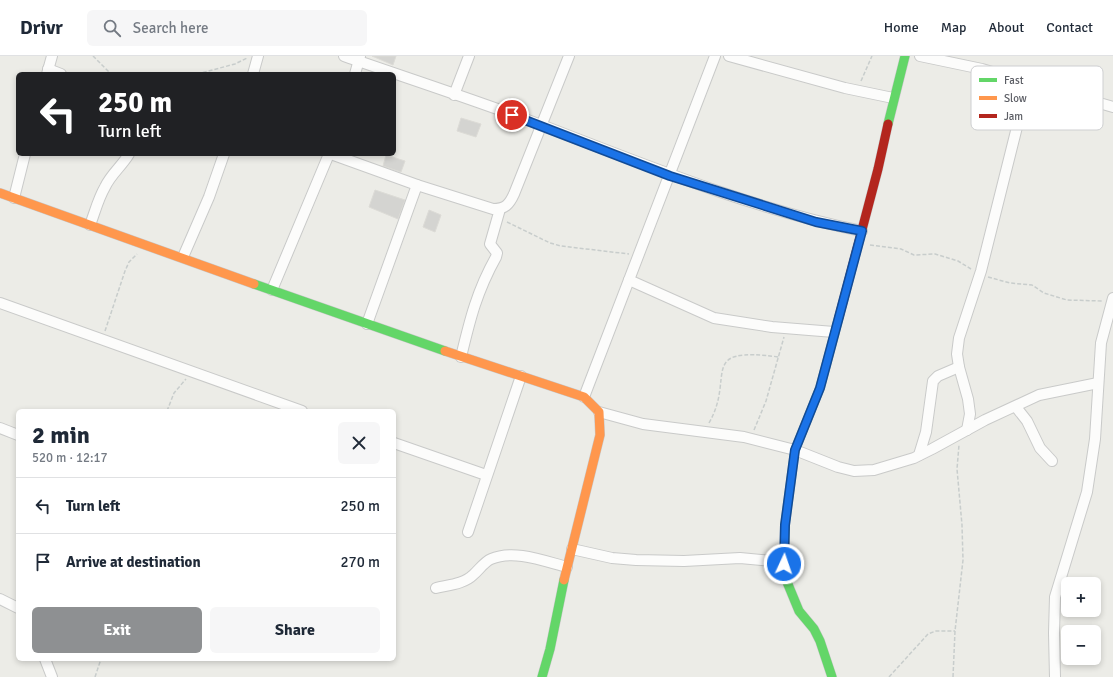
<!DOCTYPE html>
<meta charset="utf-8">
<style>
body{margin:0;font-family:Signika,sans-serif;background:#f6f6f7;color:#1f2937;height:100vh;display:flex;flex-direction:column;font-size:15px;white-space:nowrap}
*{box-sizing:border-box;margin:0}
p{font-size:13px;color:#747a83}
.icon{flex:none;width:22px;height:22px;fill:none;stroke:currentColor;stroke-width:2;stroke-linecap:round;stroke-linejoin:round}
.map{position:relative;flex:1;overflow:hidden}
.details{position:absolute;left:16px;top:353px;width:380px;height:252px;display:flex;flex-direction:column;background:#fff;border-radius:6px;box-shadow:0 2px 6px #0003}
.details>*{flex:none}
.top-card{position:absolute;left:16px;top:16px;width:380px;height:84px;border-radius:6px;box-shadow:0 2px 6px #0003;background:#202124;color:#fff;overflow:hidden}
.tools{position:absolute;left:1061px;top:521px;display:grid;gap:8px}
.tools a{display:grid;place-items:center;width:40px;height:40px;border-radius:6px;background:#fff;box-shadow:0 2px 6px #0003;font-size:20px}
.pin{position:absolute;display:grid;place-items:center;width:34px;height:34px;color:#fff;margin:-17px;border:2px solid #fff;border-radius:50%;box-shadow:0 1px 4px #0007}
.me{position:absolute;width:44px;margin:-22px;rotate:3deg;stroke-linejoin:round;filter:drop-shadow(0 0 3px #0008)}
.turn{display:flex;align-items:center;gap:14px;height:84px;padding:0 16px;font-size:18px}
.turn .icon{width:52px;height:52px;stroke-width:2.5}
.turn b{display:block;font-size:28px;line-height:34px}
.round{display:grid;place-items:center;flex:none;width:42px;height:42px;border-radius:6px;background:#f6f6f7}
.summary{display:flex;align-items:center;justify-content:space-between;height:68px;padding:0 16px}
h1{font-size:24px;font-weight:700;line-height:30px}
.primary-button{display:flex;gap:8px;margin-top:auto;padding:8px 16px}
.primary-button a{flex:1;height:46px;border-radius:6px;background:#8e9092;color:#fff;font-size:16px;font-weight:700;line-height:46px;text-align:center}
.primary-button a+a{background:#f6f6f7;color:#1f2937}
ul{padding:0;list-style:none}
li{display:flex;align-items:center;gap:12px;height:56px;padding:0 16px;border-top:1px solid #e0e1e3}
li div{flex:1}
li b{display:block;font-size:15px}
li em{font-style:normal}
header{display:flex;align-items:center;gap:24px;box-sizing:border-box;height:56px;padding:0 20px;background:#fff;border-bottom:1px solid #e0e1e3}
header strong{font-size:19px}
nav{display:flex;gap:22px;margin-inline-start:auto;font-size:14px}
.search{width:280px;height:36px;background:#f6f6f7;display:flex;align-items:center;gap:10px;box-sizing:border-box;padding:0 14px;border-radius:6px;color:#747a83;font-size:15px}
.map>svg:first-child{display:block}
.building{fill:#d4d4d1;stroke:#dcdbd6}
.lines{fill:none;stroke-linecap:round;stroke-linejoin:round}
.street-casing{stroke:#c9cac9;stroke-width:12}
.fast-casing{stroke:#c8c8c9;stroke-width:10}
.slow-casing{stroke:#c8c8c9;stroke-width:10}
.jam-casing{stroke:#c8c8c9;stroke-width:10}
.path{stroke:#c8cdcc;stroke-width:1.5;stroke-dasharray:4 2;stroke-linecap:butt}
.street{stroke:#fcfcfb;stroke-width:10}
.fast{stroke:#63d668;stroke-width:9}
.slow{stroke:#ff974d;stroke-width:9}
.jam{stroke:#b3261e;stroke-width:9}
.route-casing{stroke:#114b97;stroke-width:10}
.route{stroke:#1a73e8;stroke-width:7}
.key{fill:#fff;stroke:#cecfd1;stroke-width:1}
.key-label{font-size:11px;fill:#5c5e65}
</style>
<header>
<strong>Drivr</strong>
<div class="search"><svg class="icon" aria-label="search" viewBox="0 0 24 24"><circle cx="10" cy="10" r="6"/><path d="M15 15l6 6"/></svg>Search here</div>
<nav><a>Home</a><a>Map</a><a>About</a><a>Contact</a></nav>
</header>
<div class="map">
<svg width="1113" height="621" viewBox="0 0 1113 621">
<rect width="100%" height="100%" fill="#ecece7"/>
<g class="building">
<path d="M372 0H396L393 9Z"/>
<path d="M461 62 481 68 476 81 457 75Z"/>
<path d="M386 99 405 105 401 116 383 110Z"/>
<path d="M375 134 405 144 398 163 369 151Z"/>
<path d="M429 154 441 159 435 176 423 171Z"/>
</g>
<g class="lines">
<defs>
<g id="street">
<path d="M344 0C410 23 478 45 544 70 648 110 752 153 862 175"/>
<path d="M729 0 845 32 893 42"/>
<path d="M920 0 982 13 1113 51"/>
<path d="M48 13 61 18"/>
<path d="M47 18 52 0"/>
<path d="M253 18 258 0"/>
<path d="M355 18 360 0"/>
<path d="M454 39 469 0"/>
<path d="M331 98 417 129 493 153C505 153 509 149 514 138L569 0"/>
<path d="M14 142 25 98"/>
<path d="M90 169C95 156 98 143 105 131 111 118 122 110 129 98"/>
<path d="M183 201 209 141 224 98"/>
<path d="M629 224 714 262 772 271 834 276"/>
<path d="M272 234 329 98"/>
<path d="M0 247 302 355"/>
<path d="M367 268 417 129"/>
<path d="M461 301C470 263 477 235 496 201L497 197 490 188 500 153"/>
<path d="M584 341 715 0"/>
<path d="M1016 351 1027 365 1040 392 1052 405"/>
<path d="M599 356 643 368 744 381 795 394 838 411 854 415 874 414 914 402 932 393 985 364 1039 339 1098 327"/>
<path d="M0 372 18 379"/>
<path d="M967 374 970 358 968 343 959 311 957 298 959 282 981 215 1028 27"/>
<path d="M394 387 486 419"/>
<path d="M919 399 926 376 933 325 938 320 959 311"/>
<path d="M468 476 521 320"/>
<path d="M572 493 612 502 636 504 684 505 740 502 784 506"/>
<path d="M436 532C448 529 464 528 473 519 479 514 484 506 491 503 514 493 544 505 567 511"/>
<path d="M0 543 18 552"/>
<path d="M45 603 52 621"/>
<path d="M1055 621 1054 577 1055 541 1087 436 1095 383 1101 287 1113 242"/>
</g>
<g id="fast">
<path d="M888 68 905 0"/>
<path d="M254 228 445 295"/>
<path d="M542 621 550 593 564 524"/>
<path d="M832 621 820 585 814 573 799 555 787 526 784 508 785 469 795 394 820 332 839 261"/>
</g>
<g id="slow">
<path d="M0 137 254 228"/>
<path d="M445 295 584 341 599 356 600 379 564 524"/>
</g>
<path id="jam" d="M839 261 878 113 888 68"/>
</defs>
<use href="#street" class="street-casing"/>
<use href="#fast" class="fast-casing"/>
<use href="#slow" class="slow-casing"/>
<use href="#jam" class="jam-casing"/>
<g class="path">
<path d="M93 0 111 18"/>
<path d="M197 18 235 8 247 2"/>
<path d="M861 25 872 0"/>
<path d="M507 166 550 187 561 190 629 198"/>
<path d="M870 189 901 193 914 199 935 198 958 205 971 213"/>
<path d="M988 221 1010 227 1032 229 1044 237 1067 244 1102 245"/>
<path d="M105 275 125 215 129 206 137 198"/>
<path d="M167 355 174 337 186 323"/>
<path d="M709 367C736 320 696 290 779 301"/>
<path d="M754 374 766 345 784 281"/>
<path d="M95 621 101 603"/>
<path d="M889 621 928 578 936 575H955"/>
<path d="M953 621 955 575 963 504 962 469 957 413 959 389"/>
</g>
<use href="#street" class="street"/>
<use href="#fast" class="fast"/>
<use href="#slow" class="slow"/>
<use href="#jam" class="jam"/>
</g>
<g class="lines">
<defs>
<path id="route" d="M512 59 670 120 816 166 862 175 820 332 795 394 785 469 784 508"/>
</defs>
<use href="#route" class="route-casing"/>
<use href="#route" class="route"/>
</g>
<rect x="971" y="10" width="132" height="64" rx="6" class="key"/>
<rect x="979" y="22" width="18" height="4" fill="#63d668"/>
<rect x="979" y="40" width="18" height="4" fill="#ff974d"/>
<rect x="979" y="58" width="18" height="4" fill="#b3261e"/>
<g class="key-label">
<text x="1004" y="28">Fast</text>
<text x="1004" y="46">Slow</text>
<text x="1004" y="64">Jam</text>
</g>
</svg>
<div class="tools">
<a>+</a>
<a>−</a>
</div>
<div class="pin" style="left:512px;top:59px;background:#d93025"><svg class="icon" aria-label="arrive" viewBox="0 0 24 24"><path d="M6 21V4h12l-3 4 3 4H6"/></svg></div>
<svg class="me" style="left:784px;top:508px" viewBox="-20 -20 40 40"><circle r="17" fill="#1a73e8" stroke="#fff" stroke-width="3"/><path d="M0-11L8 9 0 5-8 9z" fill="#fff"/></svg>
<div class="top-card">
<div class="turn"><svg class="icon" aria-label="left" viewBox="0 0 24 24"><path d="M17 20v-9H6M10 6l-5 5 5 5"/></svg><div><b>250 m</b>Turn left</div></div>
</div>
<section class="details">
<div class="summary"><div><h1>2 min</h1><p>520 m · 12:17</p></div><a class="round"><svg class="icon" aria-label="close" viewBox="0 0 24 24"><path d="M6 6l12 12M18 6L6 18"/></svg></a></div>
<ul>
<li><svg class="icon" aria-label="left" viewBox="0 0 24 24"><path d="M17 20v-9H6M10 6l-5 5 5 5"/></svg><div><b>Turn left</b></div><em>250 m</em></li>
<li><svg class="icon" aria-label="arrive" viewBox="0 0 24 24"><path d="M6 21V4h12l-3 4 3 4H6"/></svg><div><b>Arrive at destination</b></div><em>270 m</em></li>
</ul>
<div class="primary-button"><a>Exit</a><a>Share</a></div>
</section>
</div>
